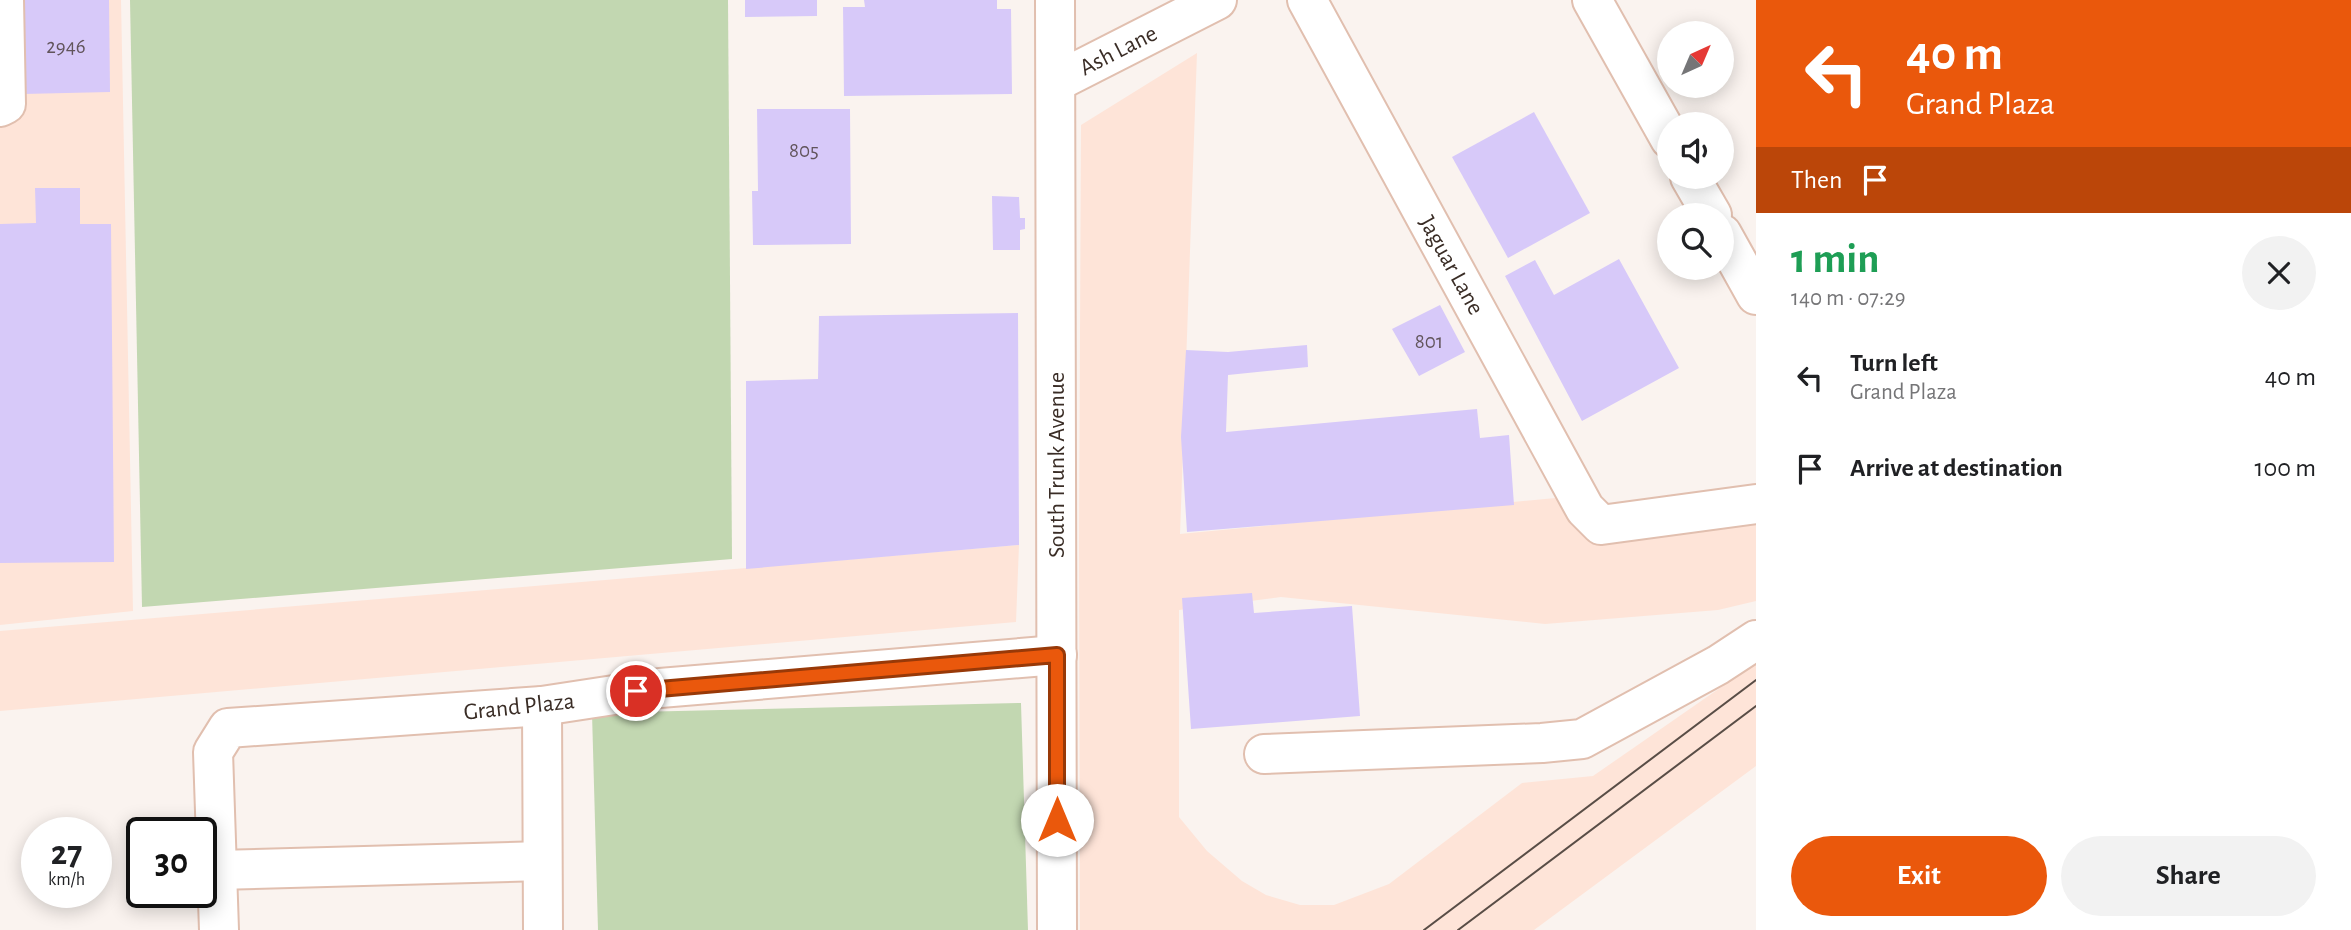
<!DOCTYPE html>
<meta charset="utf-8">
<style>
body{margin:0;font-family:"Alegreya Sans",sans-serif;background:#f2f2f2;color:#202124;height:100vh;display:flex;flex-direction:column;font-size:26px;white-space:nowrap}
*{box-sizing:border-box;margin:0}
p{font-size:23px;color:#757577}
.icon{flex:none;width:38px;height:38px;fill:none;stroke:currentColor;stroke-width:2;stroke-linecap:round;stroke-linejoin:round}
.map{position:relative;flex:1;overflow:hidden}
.details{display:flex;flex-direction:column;background:#fff;width:595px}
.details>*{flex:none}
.banner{background:#ea580c;color:#fff;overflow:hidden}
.needle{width:46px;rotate:44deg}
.buttons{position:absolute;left:1657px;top:21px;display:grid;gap:14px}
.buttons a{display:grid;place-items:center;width:77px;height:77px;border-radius:50%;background:#fff;box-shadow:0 4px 18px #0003;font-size:35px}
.speed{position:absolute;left:21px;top:817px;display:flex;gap:14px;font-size:35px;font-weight:700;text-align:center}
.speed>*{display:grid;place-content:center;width:91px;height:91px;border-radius:50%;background:#fff;box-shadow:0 4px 18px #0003;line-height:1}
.speed small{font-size:18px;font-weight:400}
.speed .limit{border:4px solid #111;border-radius:10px;background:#fff;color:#111}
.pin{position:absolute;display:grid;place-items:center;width:60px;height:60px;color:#fff;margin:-30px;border:4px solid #fff;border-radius:50%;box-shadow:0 2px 7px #0007}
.me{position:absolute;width:77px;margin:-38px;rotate:0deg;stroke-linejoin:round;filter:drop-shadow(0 0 5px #0008)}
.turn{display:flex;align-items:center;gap:24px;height:147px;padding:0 35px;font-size:32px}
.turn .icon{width:91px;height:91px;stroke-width:2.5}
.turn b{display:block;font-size:49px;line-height:60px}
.then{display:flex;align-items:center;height:66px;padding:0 35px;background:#0003;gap:14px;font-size:26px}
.round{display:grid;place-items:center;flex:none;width:74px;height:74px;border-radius:37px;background:#f2f2f2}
.headline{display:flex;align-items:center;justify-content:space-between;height:119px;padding:0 35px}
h1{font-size:42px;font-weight:700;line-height:52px;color:#1e9e55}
.action{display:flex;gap:14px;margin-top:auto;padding:14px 35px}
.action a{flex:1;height:80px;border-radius:42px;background:#ea580c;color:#fff;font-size:28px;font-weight:700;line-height:80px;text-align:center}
.action a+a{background:#f2f2f2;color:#202124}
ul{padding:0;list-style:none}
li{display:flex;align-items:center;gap:21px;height:91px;padding:0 35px}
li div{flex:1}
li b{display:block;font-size:26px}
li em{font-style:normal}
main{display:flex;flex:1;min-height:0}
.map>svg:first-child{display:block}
.built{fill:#fee4d8}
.green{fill:#c2d7b1}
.building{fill:#d7c9f9}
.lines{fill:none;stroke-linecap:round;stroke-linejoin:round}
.minor-casing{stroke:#e1bfaf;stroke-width:42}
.minor{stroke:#fff;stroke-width:38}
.tram{stroke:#594d46;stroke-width:2}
.route-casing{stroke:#983908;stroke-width:18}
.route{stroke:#ea580c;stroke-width:12}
.labels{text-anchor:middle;stroke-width:7;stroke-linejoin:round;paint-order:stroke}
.number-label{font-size:21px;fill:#61545b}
.street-label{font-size:24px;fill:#3a2d26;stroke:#fff}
</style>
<main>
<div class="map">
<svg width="1756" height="930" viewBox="0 0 1756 930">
<rect width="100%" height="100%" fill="#faf3ef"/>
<g class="built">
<path d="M0 0H121L133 611 0 625Z"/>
<path d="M1197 53 1180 534 1566 497 1593 541 1756 522V601L1718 610 1545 624 1281 597 1179 610V817L1207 851 1242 881 1266 895 1300 905H1334L1389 884 1522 783 1593 776 1756 663V766L1534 930H1080L1079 541 1081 125Z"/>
<path d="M1019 545 1016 622 0 711V631Z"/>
</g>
<g class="green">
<path d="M130 0H728L732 559 142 607Z"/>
<path d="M1021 703 1028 930H598L592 713Z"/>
</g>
<g class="building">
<path d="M21 0H109L110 92 23 94Z"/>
<path d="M745 0H817V16L745 17Z"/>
<path d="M864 0H997V9H1011L1012 94 844 96 843 7H865Z"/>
<path d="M757 109H850L851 244 753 245 752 191H758Z"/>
<path d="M1534 112 1590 213 1508 258 1452 157Z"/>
<path d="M35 188H80V224H111L114 562 0 563V224L36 223Z"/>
<path d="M992 196 1019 197 1020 218H1025V229L1020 230V250H993Z"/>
<path d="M1619 259 1679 368 1582 421 1505 276 1535 260 1554 295Z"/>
<path d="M1440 305 1465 352 1419 376 1392 329Z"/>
<path d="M1018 313 1019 545 746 569V381L818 379 819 316Z"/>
<path d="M1307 345 1308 367 1228 375 1226 432 1477 409 1480 438 1509 435 1514 505 1187 532 1181 437 1186 350 1228 352Z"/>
<path d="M1252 593 1254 613 1352 606 1360 716 1191 729 1182 598Z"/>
</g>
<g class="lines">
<defs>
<g id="minor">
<path d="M1055 0 1057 930"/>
<path d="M1307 0 1585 509 1601 525 1756 504"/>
<path d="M1592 0 1670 139"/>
<path d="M1056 82 1217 0"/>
<path d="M0 107 6 104 4 0"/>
<path d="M1690 177 1712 215"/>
<path d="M1722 234 1756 295"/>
<path d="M542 706 543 930"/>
<path d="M1264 754 1542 743 1582 739 1718 665 1756 640"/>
<path d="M217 870 542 861"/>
<path d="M219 930 213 752 228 728 542 706 660 688 1057 655"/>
</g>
</defs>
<use href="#minor" class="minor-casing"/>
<use href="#minor" class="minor"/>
<g class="tram">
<path d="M1424 930 1756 680"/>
<path d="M1458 930 1756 706"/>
</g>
</g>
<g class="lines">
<defs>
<path id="route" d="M636 691 1057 655V820"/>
</defs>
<use href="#route" class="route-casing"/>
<use href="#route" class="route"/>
</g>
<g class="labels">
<g class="number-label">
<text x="66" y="53">2946</text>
<text x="804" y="157">805</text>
<text x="1429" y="348">801</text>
</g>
<g class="street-label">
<text transform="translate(1118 50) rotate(-27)" y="8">Ash Lane</text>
<text transform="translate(1452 265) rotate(61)" y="8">Jaguar Lane</text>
<text transform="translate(1056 465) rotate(-90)" y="8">South Trunk Avenue</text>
<text transform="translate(519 706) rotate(-6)" y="8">Grand Plaza</text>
</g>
</g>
</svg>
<div class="buttons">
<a><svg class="needle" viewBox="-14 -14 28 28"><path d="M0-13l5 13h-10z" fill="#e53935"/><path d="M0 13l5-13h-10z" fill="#757577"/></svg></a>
<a><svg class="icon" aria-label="sound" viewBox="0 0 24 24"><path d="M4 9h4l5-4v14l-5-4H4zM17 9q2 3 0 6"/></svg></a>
<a><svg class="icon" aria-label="search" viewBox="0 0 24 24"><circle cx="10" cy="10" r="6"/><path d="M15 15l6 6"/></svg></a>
</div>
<div class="speed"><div>27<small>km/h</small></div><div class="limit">30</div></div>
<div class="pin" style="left:636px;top:691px;background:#d93025"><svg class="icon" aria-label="arrive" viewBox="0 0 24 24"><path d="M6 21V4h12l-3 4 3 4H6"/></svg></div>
<svg class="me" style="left:1057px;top:820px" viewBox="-20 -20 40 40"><circle r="19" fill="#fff"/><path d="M0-13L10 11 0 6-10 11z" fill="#ea580c"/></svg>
</div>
<section class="details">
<div class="banner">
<div class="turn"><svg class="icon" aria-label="left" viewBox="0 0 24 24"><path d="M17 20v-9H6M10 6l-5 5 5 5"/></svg><div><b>40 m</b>Grand Plaza</div></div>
<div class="then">Then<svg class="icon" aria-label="arrive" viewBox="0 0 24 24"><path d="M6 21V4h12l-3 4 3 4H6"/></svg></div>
</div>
<div class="headline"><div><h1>1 min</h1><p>140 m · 07:29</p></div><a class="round"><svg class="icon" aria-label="close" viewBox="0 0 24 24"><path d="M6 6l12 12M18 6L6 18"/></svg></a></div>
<ul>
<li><svg class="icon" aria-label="left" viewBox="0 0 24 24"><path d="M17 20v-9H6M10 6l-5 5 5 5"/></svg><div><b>Turn left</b><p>Grand Plaza</p></div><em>40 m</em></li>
<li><svg class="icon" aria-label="arrive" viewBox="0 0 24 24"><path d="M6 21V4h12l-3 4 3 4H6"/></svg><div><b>Arrive at destination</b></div><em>100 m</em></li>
</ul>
<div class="action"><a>Exit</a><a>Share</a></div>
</section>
</main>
